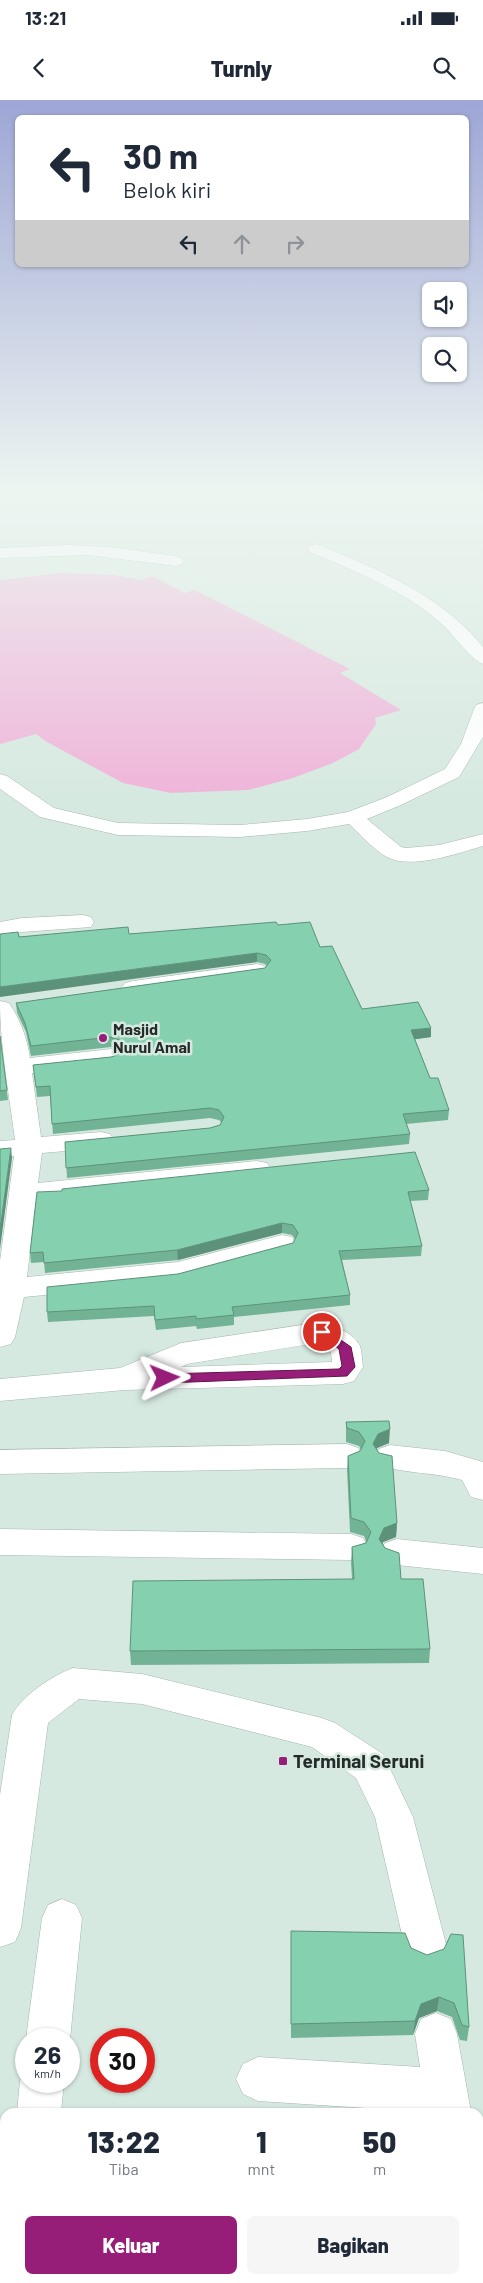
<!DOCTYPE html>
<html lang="id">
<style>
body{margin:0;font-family:Barlow,sans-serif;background:#f6f6f7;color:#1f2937;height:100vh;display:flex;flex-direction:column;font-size:19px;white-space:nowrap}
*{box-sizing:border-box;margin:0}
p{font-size:16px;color:#747a83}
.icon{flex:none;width:28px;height:28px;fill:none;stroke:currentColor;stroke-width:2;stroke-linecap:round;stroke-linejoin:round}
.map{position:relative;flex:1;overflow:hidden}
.panel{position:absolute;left:0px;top:2008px;width:484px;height:176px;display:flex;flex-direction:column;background:#fff;border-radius:15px 15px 0 0;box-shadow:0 1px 4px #0004}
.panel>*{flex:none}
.guide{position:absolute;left:15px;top:15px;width:454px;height:152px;border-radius:8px;box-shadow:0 1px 4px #0004;background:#fff;color:#1f2937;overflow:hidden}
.buttons{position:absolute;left:422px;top:182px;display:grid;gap:10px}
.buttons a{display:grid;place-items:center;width:45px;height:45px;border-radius:8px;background:#fff;box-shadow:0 1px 4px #0004;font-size:25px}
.speed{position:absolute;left:15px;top:1928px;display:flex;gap:10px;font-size:25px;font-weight:700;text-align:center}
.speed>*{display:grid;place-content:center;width:65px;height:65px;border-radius:50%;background:#fff;box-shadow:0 1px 4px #0004;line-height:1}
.speed small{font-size:12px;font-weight:400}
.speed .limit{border:8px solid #d22;background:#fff;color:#111}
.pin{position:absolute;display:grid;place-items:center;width:42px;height:42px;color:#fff;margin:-21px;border:2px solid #fff;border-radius:50%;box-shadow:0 1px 5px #0007}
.me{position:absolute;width:55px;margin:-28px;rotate:88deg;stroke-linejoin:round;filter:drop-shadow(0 0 4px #0008)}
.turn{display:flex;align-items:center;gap:18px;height:105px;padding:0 25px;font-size:22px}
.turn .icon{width:65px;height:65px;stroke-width:2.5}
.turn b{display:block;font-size:35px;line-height:42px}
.lanes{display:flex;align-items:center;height:48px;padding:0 25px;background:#0003;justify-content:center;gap:25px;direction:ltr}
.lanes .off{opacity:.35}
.eta{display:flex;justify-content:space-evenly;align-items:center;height:85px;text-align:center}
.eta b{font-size:30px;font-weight:800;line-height:35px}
.cta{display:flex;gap:10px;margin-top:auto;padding:10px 25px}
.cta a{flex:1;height:58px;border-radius:8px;background:#971e78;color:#fff;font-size:20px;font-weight:800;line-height:58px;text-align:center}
.cta a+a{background:#f6f6f7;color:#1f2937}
.status{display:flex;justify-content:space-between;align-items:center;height:35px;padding:0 25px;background:#fff;direction:ltr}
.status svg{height:14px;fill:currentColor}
header{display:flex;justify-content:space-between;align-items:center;height:65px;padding:0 25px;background:#fff;font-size:22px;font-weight:800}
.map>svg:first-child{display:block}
.green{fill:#efb4d9}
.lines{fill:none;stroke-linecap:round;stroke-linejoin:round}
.minor-casing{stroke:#a5b7ae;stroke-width:1}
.minor{fill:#fff;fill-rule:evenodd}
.wall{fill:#72b396}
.shaded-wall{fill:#5d927a}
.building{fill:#85d0af;stroke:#5d927a}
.route{fill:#971e78;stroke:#62144e}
.poi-dot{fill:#971e78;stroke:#d6e9e0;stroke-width:2}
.labels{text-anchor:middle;stroke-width:5;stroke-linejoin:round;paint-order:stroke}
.poi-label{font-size:16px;font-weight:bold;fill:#242b28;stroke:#d6e9e0;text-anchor:start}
.near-poi-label{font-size:19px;font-weight:bold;fill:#242b28;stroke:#d6e9e0;text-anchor:start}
</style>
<div class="status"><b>13:21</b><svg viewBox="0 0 49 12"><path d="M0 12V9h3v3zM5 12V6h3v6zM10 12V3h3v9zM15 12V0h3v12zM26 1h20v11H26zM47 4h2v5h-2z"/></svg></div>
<header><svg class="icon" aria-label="back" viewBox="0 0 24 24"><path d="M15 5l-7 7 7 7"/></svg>Turnly<svg class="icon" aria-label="search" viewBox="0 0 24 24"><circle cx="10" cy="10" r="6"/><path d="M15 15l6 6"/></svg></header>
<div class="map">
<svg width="483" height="2183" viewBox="0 0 483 2183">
<rect width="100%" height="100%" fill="#d6e9e0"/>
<path class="green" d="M61 473 114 475 141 480 152 476 185 493 195 490 350 569 340 573 401 610 375 618 376 624 359 649 333 663 293 678 248 690 171 693 123 683 47 642 36 634 0 644V480Z"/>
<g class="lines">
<defs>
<g id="minor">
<path d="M316 444C329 448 342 455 355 460 403 481 450 506 483 547V564C474 562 454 536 445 527 408 492 357 472 310 452L308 449 310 446Z"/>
<path d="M67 445 109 447 176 456 182 458 184 461 182 464 176 466 88 455 0 458V448Z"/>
<path d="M483 603V637L459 677 401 705 367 719 401 747 406 748 439 745 483 734V746C459 753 411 770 387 757 373 750 361 734 349 724L307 731 240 737 118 735 40 717 0 689V674L7 676 54 708 118 723 240 725 307 719 348 712 387 697 445 669 461 644 474 609 476 605Z"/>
<path d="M83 815 91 817 94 822 91 827 22 832 0 836V822L22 818Z"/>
<path d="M257 864 265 866 269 871 265 876 133 895 125 893 121 888 125 883 133 881Z"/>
<path d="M0 901 9 903C20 919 27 938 30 958L111 949 120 952 124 957 120 962 111 965 32 973 41 1037 101 1032 110 1034 114 1040 110 1046 101 1048 42 1053 38 1083 257 1061 267 1063 271 1069 267 1075 257 1077 36 1100 27 1177 178 1162 282 1135 292 1137 296 1144 292 1151 178 1182 24 1197 15 1237 11 1244 0 1247V1161L14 1056 0 1057V1041L15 1040C9 993 0 947 0 901Z"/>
<path d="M322 1222C334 1225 355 1234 360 1246 362 1252 362 1260 363 1267L354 1281 343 1284 125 1290 0 1301V1279L120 1268 181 1243ZM317 1243 331 1252 332 1262 181 1267 187 1264Z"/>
<path d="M347 1344 358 1348 363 1356 358 1364 347 1368 0 1374V1350Z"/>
<path d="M390 1345 445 1351 483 1362V1400L471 1397 462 1380C434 1372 406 1374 379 1365L374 1357 379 1349Z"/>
<path d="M0 1429 351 1434 363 1438 368 1447 363 1456 351 1460 0 1455Z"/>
<path d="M397 1439 483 1448V1474L397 1465 385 1461 380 1452 385 1443Z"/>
<path d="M73 1568 142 1574 322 1618 335 1623 383 1654 413 1717 447 1848 441 1862 426 1868 411 1862 405 1848 375 1717 356 1678 312 1647 142 1604 79 1599 48 1623 21 1828 15 1842 0 1847V1695L12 1615C22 1596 53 1575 73 1568Z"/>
<path d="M62 1799 76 1805 82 1818 70 1939 69 1941V1939H26L42 1818 48 1805Z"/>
<path d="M436 1913 451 1919 457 1934 471 2012H427L258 2001 243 1994 236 1979 243 1964 258 1957 420 1967 415 1934 421 1919Z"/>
<path d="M26 1966V1981H64L61 2012H17L20 1981Z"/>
<path d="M479 2156 483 2157V2183H454V2179H479Z"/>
<path d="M5 2161V2179H42V2183H0V2165Z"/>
</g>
</defs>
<use href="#minor" class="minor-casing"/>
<use href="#minor" class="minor"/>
</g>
<g class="wall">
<path d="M278 825 320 847 362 909 431 937 415 939 430 978 449 1010 448 1020 406 1024 410 1034 409 1044 67 1078 65 1042 210 1028 220 1025 222 1023 219 1020 210 1018 53 1034 50 996 37 997 33 965 111 957 120 954 122 952 121 950 111 947 31 956 26 932 17 913 16 903 265 868 267 866 265 864 257 862 19 837 129 834Z"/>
<path d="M0 936 8 1000 0 1001Z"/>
<path d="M429 1090 428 1100 410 1101 422 1146 421 1156 342 1160 350 1195V1205L234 1217V1225L197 1229 196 1226 156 1230 154 1216 48 1222 47 1212 178 1174 293 1143 295 1139 292 1135 282 1133 178 1160 45 1173 44 1162 31 1163 30 1153 37 1092Z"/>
<path d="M346 1322 389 1343 377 1348V1349L397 1423 396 1437 383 1442V1444L401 1479 430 1549 429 1563 131 1565 130 1551 352 1479 351 1462 352 1447 366 1443V1441L364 1436 350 1432 347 1370 348 1356 360 1351 361 1350 359 1346 346 1342Z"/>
<path d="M291 1831 411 1848 427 1855 469 1927 467 1941 460 1940 452 1917 437 1911 419 1918 413 1935 291 1938Z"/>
</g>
<g class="shaded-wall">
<path d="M257 853V862L0 897V887Z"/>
<path d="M431 928V937L410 940 411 930Z"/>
<path d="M11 1048 12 1058 0 1149V1130Z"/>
<path d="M282 1123V1133L178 1160 177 1150Z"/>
<path d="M390 1329 389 1343 377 1348 372 1358 373 1344 378 1334Z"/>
<path d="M397 1423 396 1437 383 1442 378 1453 379 1439 384 1428Z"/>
<path d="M439 1897 437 1911 419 1918 413 1935 415 1921 421 1904Z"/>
</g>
<g class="building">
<path d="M276 822 278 825 310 822 320 847 332 846 362 909 418 902 431 928 411 930 430 978H438L449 1010 403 1014 410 1034 66 1068 65 1042 210 1028 220 1025 224 1017 219 1010 210 1008 52 1024 50 986 36 987 33 965 111 957 120 954 125 947 120 940 110 937 31 946 25 923 16 903 265 868 271 860 266 855 257 853 0 887V834L18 832 19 837 128 827 129 834Z"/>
<path d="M0 936 7 990 0 991Z"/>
<path d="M11 1048 0 1130V1049Z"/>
<path d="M415 1052 429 1090 408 1092 422 1146 339 1151 350 1195 232 1207 234 1215 196 1219V1216L155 1220 154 1206 47 1212V1187L178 1174 293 1143 298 1133 293 1125 282 1123 177 1150 44 1163 43 1152 30 1153 37 1092 62 1091V1089Z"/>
<path d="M389 1321 390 1329 378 1334 373 1344 379 1353 392 1356 397 1423 384 1428 379 1439 385 1448 399 1453 401 1479H423L430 1549 130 1551 133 1481 354 1479 352 1447 366 1443 371 1432 364 1422 351 1418 348 1356 360 1351 365 1341 359 1332 347 1328 346 1322Z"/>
<path d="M291 1831 405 1833 411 1848 427 1855 444 1849 451 1834 463 1835 469 1927 462 1925 454 1903 439 1897 421 1904 415 1921 291 1924Z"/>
<rect x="265" y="2179" width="138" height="4"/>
</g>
<linearGradient id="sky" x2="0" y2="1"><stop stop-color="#9da6d5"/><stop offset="0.56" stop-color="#edf5f1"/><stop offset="1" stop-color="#edf5f1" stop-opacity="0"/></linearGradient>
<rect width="483" height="699" fill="url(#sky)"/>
<path class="route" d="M322 1227 351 1247 355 1267 347 1276 165 1283 158 1278 165 1274 339 1269 342 1266 339 1249 316 1232Z"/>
<g class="poi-dot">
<circle cx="103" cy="938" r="5"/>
<rect x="278" y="1656" width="10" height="10" rx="2.5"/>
</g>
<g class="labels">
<g class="poi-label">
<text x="113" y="935">Masjid<tspan x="113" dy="18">Nurul Amal</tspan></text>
</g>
<g class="near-poi-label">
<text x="293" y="1668">Terminal Seruni</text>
</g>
</g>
</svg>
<div class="buttons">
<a><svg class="icon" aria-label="sound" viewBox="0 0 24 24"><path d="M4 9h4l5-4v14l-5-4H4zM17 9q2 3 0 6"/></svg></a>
<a><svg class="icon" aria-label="search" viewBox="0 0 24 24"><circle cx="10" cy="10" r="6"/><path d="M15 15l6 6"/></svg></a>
</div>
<div class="speed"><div>26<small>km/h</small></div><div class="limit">30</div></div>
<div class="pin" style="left:322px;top:1232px;background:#d93025"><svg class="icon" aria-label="arrive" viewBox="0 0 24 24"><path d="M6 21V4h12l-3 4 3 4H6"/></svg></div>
<svg class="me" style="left:165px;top:1278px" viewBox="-20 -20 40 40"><path d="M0-17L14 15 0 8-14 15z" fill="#971e78" stroke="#fff" stroke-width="4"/></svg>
<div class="guide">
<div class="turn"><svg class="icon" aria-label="left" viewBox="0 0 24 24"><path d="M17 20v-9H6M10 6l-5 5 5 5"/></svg><div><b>30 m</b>Belok kiri</div></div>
<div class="lanes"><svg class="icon" aria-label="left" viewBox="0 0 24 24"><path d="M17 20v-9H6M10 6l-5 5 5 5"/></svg><svg class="icon off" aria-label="ahead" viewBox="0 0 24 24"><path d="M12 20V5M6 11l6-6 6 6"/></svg><svg class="icon off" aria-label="right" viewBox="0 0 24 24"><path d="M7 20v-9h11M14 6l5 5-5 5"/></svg></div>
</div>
<section class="panel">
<div class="eta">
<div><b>13:22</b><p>Tiba</p></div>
<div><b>1</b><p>mnt</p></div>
<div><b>50</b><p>m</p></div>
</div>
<div class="cta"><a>Keluar</a><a>Bagikan</a></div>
</section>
</div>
